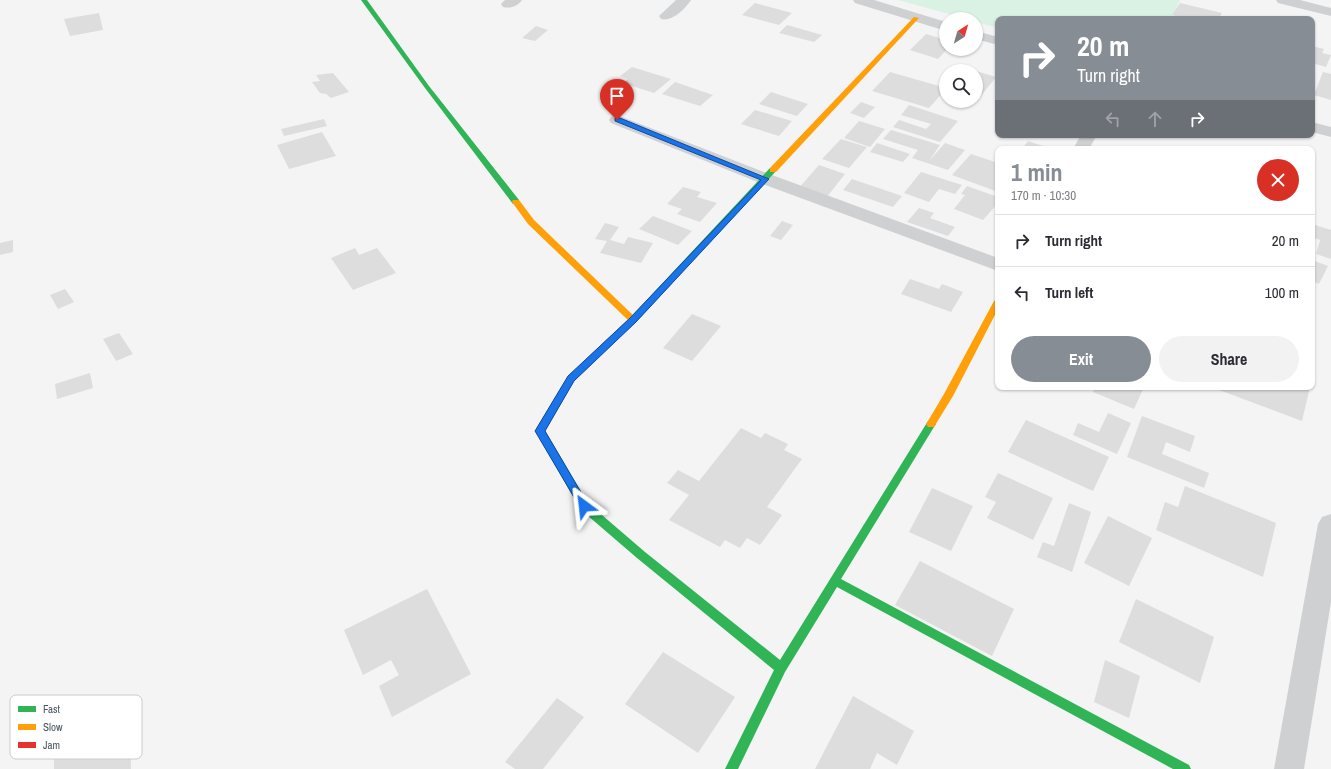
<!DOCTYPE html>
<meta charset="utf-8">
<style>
body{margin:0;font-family:"Archivo Narrow",sans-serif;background:#f2f2f3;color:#2b2b33;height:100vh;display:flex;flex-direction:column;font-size:15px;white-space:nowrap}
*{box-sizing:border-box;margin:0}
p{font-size:13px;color:#7c7c81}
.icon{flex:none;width:22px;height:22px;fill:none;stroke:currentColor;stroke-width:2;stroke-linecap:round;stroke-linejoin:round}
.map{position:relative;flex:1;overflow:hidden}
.drawer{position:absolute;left:995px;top:146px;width:320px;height:244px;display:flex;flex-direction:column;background:#fff;border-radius:8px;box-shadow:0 1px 3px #0004}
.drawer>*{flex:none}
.banner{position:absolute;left:995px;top:16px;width:320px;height:122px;border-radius:8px;box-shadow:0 1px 3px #0004;background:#868d94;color:#fff;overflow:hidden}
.needle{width:26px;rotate:37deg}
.buttons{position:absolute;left:939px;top:12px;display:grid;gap:8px}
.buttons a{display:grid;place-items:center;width:44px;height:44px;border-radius:50%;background:#fff;box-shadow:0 1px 3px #0004;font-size:20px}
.pin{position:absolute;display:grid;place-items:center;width:34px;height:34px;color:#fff;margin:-41px -17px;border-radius:50% 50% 50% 0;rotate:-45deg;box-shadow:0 0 4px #0007}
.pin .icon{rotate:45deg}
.me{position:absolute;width:44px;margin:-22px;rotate:330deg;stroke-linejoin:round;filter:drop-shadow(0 0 3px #0008)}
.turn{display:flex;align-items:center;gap:14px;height:84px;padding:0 16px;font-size:18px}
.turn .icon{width:52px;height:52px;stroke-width:2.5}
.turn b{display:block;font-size:28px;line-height:34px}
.lanes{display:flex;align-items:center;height:38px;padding:0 16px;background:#0003;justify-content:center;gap:20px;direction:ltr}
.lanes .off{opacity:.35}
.round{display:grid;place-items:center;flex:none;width:42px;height:42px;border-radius:21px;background:#f2f2f3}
.head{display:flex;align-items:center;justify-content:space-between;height:68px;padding:0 16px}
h1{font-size:24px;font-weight:700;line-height:30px;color:#868d94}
.primary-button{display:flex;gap:8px;margin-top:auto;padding:8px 16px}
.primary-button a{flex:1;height:46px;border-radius:24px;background:#868d94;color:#fff;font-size:16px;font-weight:700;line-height:46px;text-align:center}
.primary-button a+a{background:#f2f2f3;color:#2b2b33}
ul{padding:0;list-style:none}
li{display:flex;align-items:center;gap:12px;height:52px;padding:0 16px;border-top:1px solid #e1e1e2}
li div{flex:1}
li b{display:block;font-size:15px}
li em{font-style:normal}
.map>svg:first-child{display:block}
.green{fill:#d9f2e3}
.building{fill:#ddddde}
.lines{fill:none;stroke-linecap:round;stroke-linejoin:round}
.street{fill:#ced0d2;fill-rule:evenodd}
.fast{fill:#30b455;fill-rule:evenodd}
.slow{fill:#ff9f0a;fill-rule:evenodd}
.jam{fill:#e5322d;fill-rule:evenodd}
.route{fill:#1a73e8;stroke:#114b97}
.key{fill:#fff;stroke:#c9ccd0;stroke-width:1}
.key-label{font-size:11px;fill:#4a5661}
</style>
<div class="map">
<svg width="1331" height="769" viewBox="0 0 1331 769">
<rect width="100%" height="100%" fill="#f4f4f4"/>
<path class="green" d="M898 0H1180L1171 19H998V28L976 22V19H967Z"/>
<g class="building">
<path d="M755 3 792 13 779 25 742 15Z"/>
<path d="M1180 3 1222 13 1218 19H1187L1172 15Z"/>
<path d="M99 13 103 30 70 36 64 19Z"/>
<path d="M787 25 822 35 814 42 779 33Z"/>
<path d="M536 26 548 30 535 41 522 38Z"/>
<path d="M926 34 946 40V49H947L938 59 910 50Z"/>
<path d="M1312 46 1324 49 1322 53 1331 55 1326 67 1312 63Z"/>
<path d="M632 67 671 79 654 93 623 83 628 79 620 76Z"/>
<path d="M959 67 973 71H955Z"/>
<path d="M976 71 996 77 980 97 976 96V82L978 81 976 80Z"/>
<path d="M890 72 946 88V89L929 108 872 91Z"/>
<path d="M1323 72 1331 74V100L1314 95Z"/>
<path d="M333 73 349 92 331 98 326 94 320 93 312 82 320 81 316 75Z"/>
<path d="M675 82 713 95 700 106 662 94Z"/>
<path d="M771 92 808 104 797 116 759 104Z"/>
<path d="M861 102 875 107 864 118 850 113Z"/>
<path d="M909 105 958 121 940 142 893 127 899 120 926 129 931 124 901 115Z"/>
<path d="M755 110 792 121 779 136 741 124Z"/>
<path d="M324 119 327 126 284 136 281 129Z"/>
<path d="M859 121 885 129 870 147 844 138Z"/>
<path d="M891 130 940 145 929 161 945 143 965 150 948 170 912 158 918 150 883 139Z"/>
<path d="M322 132 336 156 289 169 277 145Z"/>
<path d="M841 139 867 147 849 168 822 159Z"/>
<path d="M1028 141 1052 149H1022Z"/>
<path d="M877 143 910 154 903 162 870 152Z"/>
<path d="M971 154 998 163V192L952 175Z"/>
<path d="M819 165 845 174 826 198 798 189Z"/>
<path d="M921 172 962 185 955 194 939 189 929 202 904 193Z"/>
<path d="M852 179 902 196 893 207 843 190Z"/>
<path d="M967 186 998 197V203L983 220 954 209 965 195 961 194Z"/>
<path d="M683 187 701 192 697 197 717 203 700 222 677 214 682 209 667 204Z"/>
<path d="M919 208 934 213 930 218 955 227 948 236 907 222Z"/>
<path d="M653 216 692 231 678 245 639 229Z"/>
<path d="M782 221 793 225 781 240 770 236Z"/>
<path d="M605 223 619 227 610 240 624 244 628 237 653 243 641 263 600 253 607 241 595 239Z"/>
<path d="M1312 224 1331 230V259L1316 254 1320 240 1312 237Z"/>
<path d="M13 240V252L0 255V243Z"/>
<path d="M355 248 359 255 377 248 396 273 353 290 331 258Z"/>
<path d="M1312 260 1328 266 1319 284 1312 281Z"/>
<path d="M910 279 939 289 942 284 963 292 951 312 901 294Z"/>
<path d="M65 289 74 302 58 309 50 295Z"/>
<path d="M692 314 721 326 692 361 663 348Z"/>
<path d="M119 333 133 354 116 361 103 339Z"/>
<path d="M90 373 93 388 57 399 55 384Z"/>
<path d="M1096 387H1144L1134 409 1093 392Z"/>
<path d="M1211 387H1310L1302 421Z"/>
<path d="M1108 413 1131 423 1117 454 1073 435 1078 423 1099 432Z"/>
<path d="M1142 416 1195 436 1190 452 1166 442 1162 454 1209 473 1204 488 1127 457Z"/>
<path d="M1026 420 1109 457 1093 491 1008 452Z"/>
<path d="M741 428 761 438 765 433 788 444 784 450 802 459 767 507 782 515 760 545 747 538 740 548 725 540 720 547 669 520 689 495 667 483 678 470 699 481Z"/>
<path d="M998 473 1053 498 1033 540 987 518 996 502 985 497Z"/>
<path d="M1185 486 1276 523 1263 577 1156 530 1165 502 1178 507Z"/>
<path d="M932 488 973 506 951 551 909 532Z"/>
<path d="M1069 503 1091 512 1072 572 1037 557 1043 542 1054 546Z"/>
<path d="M1108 516 1152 538 1129 586 1084 563Z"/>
<path d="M920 561 1014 609 992 656 895 605Z"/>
<path d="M427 589 471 674 392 717 379 686 399 675 391 660 363 675 344 630Z"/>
<path d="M1136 599 1214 637 1200 683 1119 642Z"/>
<path d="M663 652 735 697 698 753 625 704Z"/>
<path d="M1105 660 1140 676 1129 718 1094 702Z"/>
<path d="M129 695 131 769H54V751L42 755 43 724Z"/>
<path d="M853 696 914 731 897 765 877 753 870 769H815Z"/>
<path d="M557 698 584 717 543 769H515L505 762Z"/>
</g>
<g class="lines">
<g class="street">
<path d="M505 0H522C518 6 510 9 503 7L501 4Z"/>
<path d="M676 0H691C685 9 672 22 661 19L659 16Z"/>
<path d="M853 0H874L946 22V31L855 3Z"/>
<path d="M1276 0H1300L1331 8V16L1278 3Z"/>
<path d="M976 31 998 37V45L976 39Z"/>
<path d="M617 115 772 175 998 258V271L760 183 611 123 609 120 611 117Z"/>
<path d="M1312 122 1331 127V137L1312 132Z"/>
<path d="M1081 135H1097L1089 149H1073Z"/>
<path d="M1331 514V602L1304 769H1274L1318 524 1322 517Z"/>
</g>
<g class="fast">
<path d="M361 0H367L429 86 519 200V204H513L425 88Z"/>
<path d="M770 168H776L777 170 636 322 608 348H602L601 346 602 344 630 318Z"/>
<path d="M931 420 934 421 936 424 934 427 841 579 1189 765 1191 769H1173L837 587 785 672 738 769H725L774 670 637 558 580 509 536 432 538 429H544L588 503 645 552 780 660 928 421Z"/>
</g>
<g class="slow">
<path d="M914 17 919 18 776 172H770V168Z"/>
<path d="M513 200H519L534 220 636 318 637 320 636 322H630L528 224 512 202Z"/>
<path d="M998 298V309L953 396 934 427H928L926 424 928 421 944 394 994 301Z"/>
</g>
<path class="jam" d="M605 343 608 344 609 346 608 348 574 381 545 431 544 435H538L535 431 568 377 602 344Z"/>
</g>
<path class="route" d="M615 118H620L769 179 636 322 574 381 545 431 589 506 588 509 584 510 581 509 535 431 568 376 630 318 761 180 615 121Z"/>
<rect x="10" y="695" width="132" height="64" rx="6" class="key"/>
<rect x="18" y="706" width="18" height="6" fill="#30b455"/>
<rect x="18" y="724" width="18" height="6" fill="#ff9f0a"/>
<rect x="18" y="742" width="18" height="6" fill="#e5322d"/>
<g class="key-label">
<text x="43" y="713">Fast</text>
<text x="43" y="731">Slow</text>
<text x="43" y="749">Jam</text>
</g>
</svg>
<div class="buttons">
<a><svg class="needle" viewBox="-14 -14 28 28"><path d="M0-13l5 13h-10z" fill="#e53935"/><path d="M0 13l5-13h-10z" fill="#7c7c81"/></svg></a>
<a><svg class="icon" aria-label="search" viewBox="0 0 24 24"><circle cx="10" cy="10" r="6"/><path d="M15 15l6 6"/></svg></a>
</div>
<div class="pin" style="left:617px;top:120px;background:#d93025"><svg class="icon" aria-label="arrive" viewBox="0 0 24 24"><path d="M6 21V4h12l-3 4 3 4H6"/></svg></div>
<svg class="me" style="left:584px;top:506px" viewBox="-20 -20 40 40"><path d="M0-17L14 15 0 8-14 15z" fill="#1a73e8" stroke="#fff" stroke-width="4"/></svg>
<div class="banner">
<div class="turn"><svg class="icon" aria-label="right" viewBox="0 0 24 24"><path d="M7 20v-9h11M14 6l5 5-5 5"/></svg><div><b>20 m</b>Turn right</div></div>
<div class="lanes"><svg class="icon off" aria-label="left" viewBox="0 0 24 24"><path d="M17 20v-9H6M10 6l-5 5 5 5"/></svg><svg class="icon off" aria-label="ahead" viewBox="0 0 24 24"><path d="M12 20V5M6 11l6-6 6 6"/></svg><svg class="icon" aria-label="right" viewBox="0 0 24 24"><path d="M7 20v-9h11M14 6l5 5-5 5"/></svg></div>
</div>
<section class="drawer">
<div class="head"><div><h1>1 min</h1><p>170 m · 10:30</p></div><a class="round" style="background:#d93025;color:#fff"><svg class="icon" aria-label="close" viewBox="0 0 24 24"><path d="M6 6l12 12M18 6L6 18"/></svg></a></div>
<ul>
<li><svg class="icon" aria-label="right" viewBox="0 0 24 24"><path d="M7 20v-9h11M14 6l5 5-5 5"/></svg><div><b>Turn right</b></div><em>20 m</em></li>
<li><svg class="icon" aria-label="left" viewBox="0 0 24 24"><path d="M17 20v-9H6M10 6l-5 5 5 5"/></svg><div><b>Turn left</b></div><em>100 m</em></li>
</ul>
<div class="primary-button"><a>Exit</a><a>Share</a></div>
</section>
</div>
